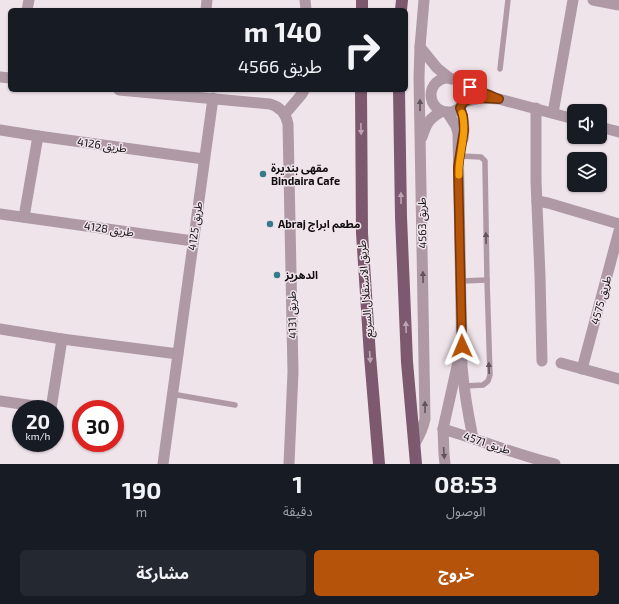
<!DOCTYPE html>
<html lang="ar">
<meta charset="utf-8">
<style>
body{margin:0;font-family:"Exo 2","Noto Sans Arabic",sans-serif;background:#242831;color:#f1f3f6;direction:rtl;height:100vh;display:flex;flex-direction:column;font-size:15px;white-space:nowrap}
*{box-sizing:border-box;margin:0}
p{font-size:13px;color:#9ea1a6}
.icon{flex:none;width:22px;height:22px;fill:none;stroke:currentColor;stroke-width:2;stroke-linecap:round;stroke-linejoin:round}
.map{position:relative;height:464px;overflow:hidden;direction:ltr}
.details{display:flex;flex-direction:column;background:#171b24;flex:1}
.details>*{flex:none}
.hud{position:absolute;left:8px;top:8px;width:400px;height:84px;border-radius:6px;box-shadow:0 1px 3px #0004;direction:rtl;background:#171b24;color:#f1f3f6;overflow:hidden}
.buttons{position:absolute;left:567px;top:104px;display:grid;gap:8px}
.buttons a{display:grid;place-items:center;width:40px;height:40px;border-radius:6px;background:#171b24;box-shadow:0 1px 3px #0004;font-size:20px}
.speed{position:absolute;left:12px;top:400px;display:flex;gap:8px;font-size:20px;font-weight:700;text-align:center}
.speed>*{display:grid;place-content:center;width:52px;height:52px;border-radius:50%;background:#171b24;box-shadow:0 1px 3px #0004;line-height:1}
.speed small{font-size:10px;font-weight:400}
.speed .limit{border:6px solid #d22;background:#fff;color:#111}
.pin{position:absolute;display:grid;place-items:center;width:34px;height:34px;color:#fff;margin:-17px;border-radius:8px;box-shadow:0 2px 6px #0006}
.me{position:absolute;width:44px;margin:-22px;rotate:359deg;stroke-linejoin:round;filter:drop-shadow(0 0 3px #0008)}
.turn{display:flex;align-items:center;gap:14px;height:84px;padding:0 20px;font-size:18px}
.turn .icon{width:52px;height:52px;stroke-width:2.5}
.turn b{display:block;font-size:28px;line-height:34px}
.eta{display:flex;justify-content:space-evenly;align-items:center;height:68px;text-align:center}
.eta b{font-size:24px;font-weight:700;line-height:28px}
.primary-button{display:flex;gap:8px;margin-top:auto;padding:8px 20px}
.primary-button a{flex:1;height:46px;border-radius:6px;background:#b45309;color:#fff;font-size:16px;font-weight:700;line-height:46px;text-align:center}
.primary-button a+a{background:#242831;color:#f1f3f6}
.map>svg:first-child{display:block}
.lines{fill:none;stroke-linecap:round;stroke-linejoin:round}
.service{stroke:#ae99a5;stroke-width:5.5}
.minor{stroke:#ae99a5;stroke-width:11}
.primary{stroke:#7c596e;stroke-width:12}
.oneway{fill:#60535a}
.oneway2{fill:#bca5b3}
.route-casing{stroke:#753606;stroke-width:10}
.route{stroke:#b45309;stroke-width:7}
.slow{stroke:#f59e0b;stroke-width:7}
.poi-dot{fill:#377b8b;stroke:#f0e4eb;stroke-width:1.5}
.labels{text-anchor:middle;stroke-width:3;stroke-linejoin:round;paint-order:stroke}
.street-label{font-size:11px;fill:#110d0f;stroke:#f0e4eb}
.poi-label{font-size:11px;font-weight:bold;fill:#110d0f;stroke:#f0e4eb;text-anchor:start}
</style>
<div class="map">
<svg width="619" height="464" viewBox="0 0 619 464">
<rect width="100%" height="100%" fill="#f0e4eb"/>
<g class="lines">
<g class="service">
<path d="M500 69 508 0"/>
<path d="M460 156 481 157 485 161V164L487 280 490 375 488 381 483 385 464 386"/>
<path d="M461 281 487 280"/>
<path d="M172 394 235 405"/>
</g>
<g class="minor">
<path d="M305 0 306 10"/>
<path d="M593 0 619 5"/>
<path d="M27 10 29 0"/>
<path d="M206 10 207 0"/>
<path d="M420 47 437 68 451 79"/>
<path d="M0 77 10 78"/>
<circle cx="448" cy="95" r="17"/>
<path d="M462 85 491 96"/>
<path d="M119 90 270 104C281 107 286 114 288 124L293 372 289 464"/>
<path d="M464 102 481 98 499 99 574 119"/>
<path d="M460 108C464 118 465 127 463 139"/>
<path d="M536 108V181L540 276 542 361"/>
<path d="M447 112 456 126 458 133 462 366C464 391 468 414 473 438"/>
<path d="M553 113 573 0"/>
<path d="M285 114 302 94 304 90"/>
<path d="M600 127 619 132"/>
<path d="M0 130 38 136 204 159"/>
<path d="M422 137C427 122 429 119 442 111"/>
<path d="M537 201 548 203 619 224"/>
<path d="M0 214 193 241"/>
<path d="M24 217 38 136"/>
<path d="M0 329 62 339 178 354"/>
<path d="M561 363 619 379"/>
<path d="M582 369 619 231"/>
<path d="M0 401 42 407"/>
<path d="M51 409 62 339"/>
<path d="M443 429C480 440 517 455 555 464"/>
<path d="M415 443C420 435 423 428 425 419L419 77 420 47 424 0"/>
<path d="M163 464 178 354 213 98"/>
<path d="M445 464 444 454 443 429 458 362"/>
</g>
<g class="primary">
<path d="M362 10V0"/>
<path d="M401 10 402 0"/>
<path d="M361 90 362 233 370 356 379 464"/>
<path d="M399 90 401 217 407 362 416 464"/>
</g>
</g>
<defs><path id="oneway-solid" d="M-6-.8H1V-3.2L6.5 0L1 3.2V.8H-6Z"/></defs>
<g class="oneway">
<use href="#oneway-solid" transform="translate(420 105) rotate(-90)"/>
<use href="#oneway-solid" transform="translate(486 238) rotate(-91)"/>
<use href="#oneway-solid" transform="translate(423 277) rotate(-91)"/>
<use href="#oneway-solid" transform="translate(489 368) rotate(-92)"/>
<use href="#oneway-solid" transform="translate(425 407) rotate(-91)"/>
<use href="#oneway-solid" transform="translate(444 453) rotate(86)"/>
</g>
<g class="oneway2">
<use href="#oneway-solid" transform="translate(361 129) rotate(89)"/>
<use href="#oneway-solid" transform="translate(401 198) rotate(-91)"/>
<use href="#oneway-solid" transform="translate(406 327) rotate(-92)"/>
<use href="#oneway-solid" transform="translate(370 357) rotate(86)"/>
</g>
<g class="lines">
<defs>
<path id="route" d="M462 346 458 167 464 130 463 116 460 108C461 106 462 104 464 102 470 97 491 98 499 99L470 87"/>
</defs>
<use href="#route" class="route-casing"/>
<use href="#route" class="route"/>
<path class="slow" d="M459 175C458 155 468 133 462 113"/>
</g>
<g class="poi-dot">
<circle cx="263" cy="174" r="4"/>
<circle cx="270" cy="224" r="4"/>
<circle cx="277" cy="275" r="4"/>
</g>
<g class="labels">
<g class="street-label">
<text transform="translate(102 145) rotate(8)" y="4">طريق 4126</text>
<text transform="translate(422 223) rotate(-91)" y="4">طريق 4563</text>
<text transform="translate(195 226) rotate(-82)" y="4">طريق 4125</text>
<text transform="translate(109 229) rotate(8)" y="4">طريق 4128</text>
<text transform="translate(365 289) rotate(-94)" y="4">طريق الاستقلال السريع</text>
<text transform="translate(601 300) rotate(-75)" y="4">طريق 4575</text>
<text transform="translate(292 315) rotate(-91)" y="4">طريق 4131</text>
<text transform="translate(487 443) rotate(18)" y="4">طريق 4571</text>
</g>
<g class="poi-label">
<text x="271" y="172">مقهى بنديرة<tspan x="271" dy="13">Bindaira Cafe</tspan></text>
<text x="278" y="228">Abraj مطعم ابراج</text>
<text x="285" y="279">الدهريز</text>
</g>
</g>
</svg>
<div class="buttons">
<a><svg class="icon" aria-label="sound" viewBox="0 0 24 24"><path d="M4 9h4l5-4v14l-5-4H4zM17 9q2 3 0 6"/></svg></a>
<a><svg class="icon" aria-label="layers" viewBox="0 0 24 24"><path d="M12 4l9 5-9 5-9-5zM3 14l9 5 9-5"/></svg></a>
</div>
<div class="speed"><div>20<small>km/h</small></div><div class="limit">30</div></div>
<div class="pin" style="left:470px;top:87px;background:#d93025"><svg class="icon" aria-label="arrive" viewBox="0 0 24 24"><path d="M6 21V4h12l-3 4 3 4H6"/></svg></div>
<svg class="me" style="left:462px;top:346px" viewBox="-20 -20 40 40"><path d="M0-17L14 15 0 8-14 15z" fill="#b45309" stroke="#fff" stroke-width="4"/></svg>
<div class="hud">
<div class="turn"><svg class="icon" aria-label="right" viewBox="0 0 24 24"><path d="M7 20v-9h11M14 6l5 5-5 5"/></svg><div><b>140 m</b>طريق 4566</div></div>
</div>
</div>
<section class="details">
<div class="eta">
<div><b>08:53</b><p>الوصول</p></div>
<div><b>1</b><p>دقيقة</p></div>
<div><b>190</b><p>m</p></div>
</div>
<div class="primary-button"><a>خروج</a><a>مشاركة</a></div>
</section>
